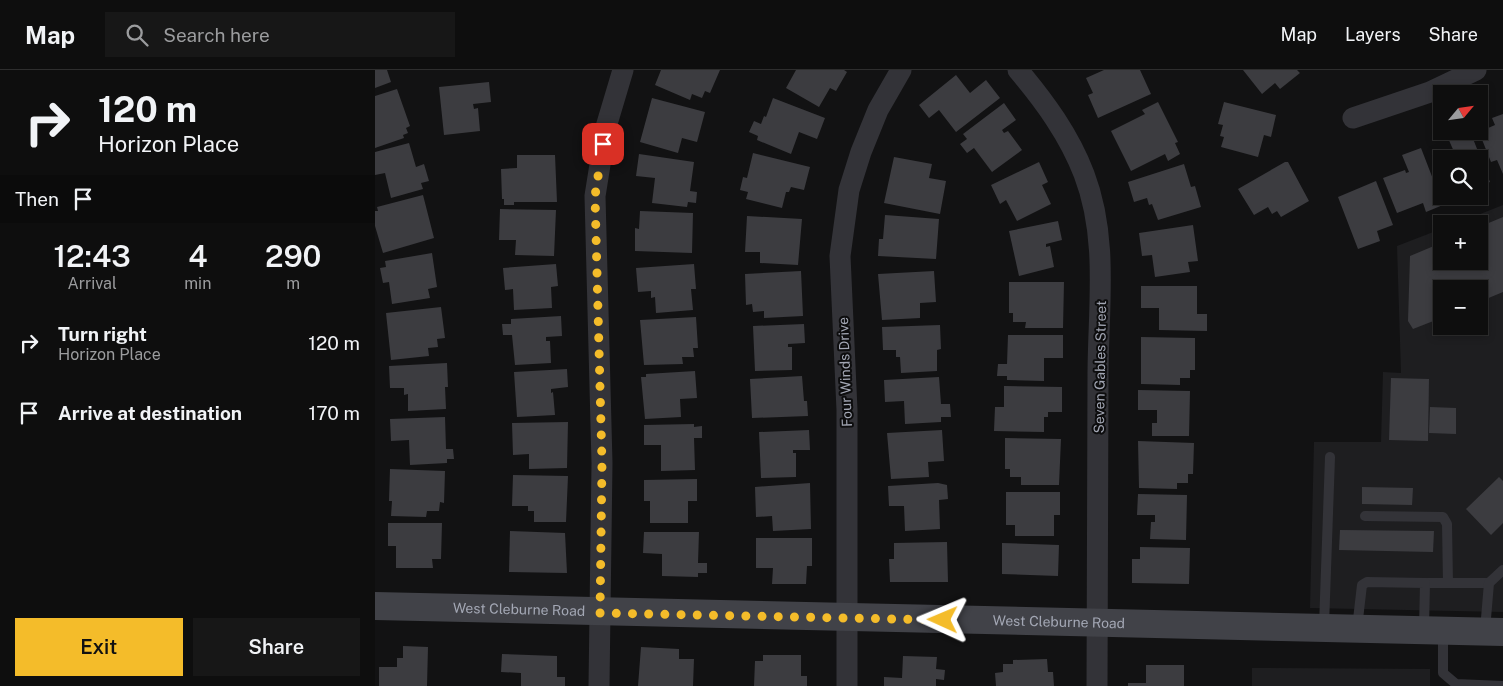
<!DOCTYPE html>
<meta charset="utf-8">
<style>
body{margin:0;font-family:"Public Sans",sans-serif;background:#171717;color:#f1f3f6;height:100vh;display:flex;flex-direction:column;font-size:19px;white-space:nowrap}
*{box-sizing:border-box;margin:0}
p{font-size:16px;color:#9b9c9e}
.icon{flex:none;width:28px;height:28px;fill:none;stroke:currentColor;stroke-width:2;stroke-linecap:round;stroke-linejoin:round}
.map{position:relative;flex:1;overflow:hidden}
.panel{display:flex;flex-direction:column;background:#0e0e0e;width:375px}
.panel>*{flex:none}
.banner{background:#0e0e0e;color:#f1f3f6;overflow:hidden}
.needle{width:32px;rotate:61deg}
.fabs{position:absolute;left:1058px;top:15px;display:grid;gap:10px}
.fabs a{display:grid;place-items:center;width:55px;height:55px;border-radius:0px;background:#0e0e0e;box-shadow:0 2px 8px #0003,0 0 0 1px #2e2e2e;font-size:25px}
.pin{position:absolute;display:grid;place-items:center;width:42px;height:42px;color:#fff;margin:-21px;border-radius:10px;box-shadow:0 2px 8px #0006}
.me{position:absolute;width:55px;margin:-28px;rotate:271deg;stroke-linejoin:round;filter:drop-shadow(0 0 4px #0008)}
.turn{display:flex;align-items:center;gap:18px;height:105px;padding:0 15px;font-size:22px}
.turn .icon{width:65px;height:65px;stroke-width:2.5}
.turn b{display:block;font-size:35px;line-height:42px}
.then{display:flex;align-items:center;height:48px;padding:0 15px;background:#0003;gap:10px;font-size:19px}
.eta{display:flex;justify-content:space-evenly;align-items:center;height:85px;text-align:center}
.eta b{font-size:30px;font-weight:600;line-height:35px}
.button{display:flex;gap:10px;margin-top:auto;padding:10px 15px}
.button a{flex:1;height:58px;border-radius:0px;background:#f4bc2a;color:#111;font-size:20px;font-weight:600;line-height:58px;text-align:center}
.button a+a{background:#171717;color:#f1f3f6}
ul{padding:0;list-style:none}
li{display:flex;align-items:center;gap:15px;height:70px;padding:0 15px}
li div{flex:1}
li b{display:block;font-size:19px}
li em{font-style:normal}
header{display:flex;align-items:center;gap:30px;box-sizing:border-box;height:70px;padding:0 25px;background:#0e0e0e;border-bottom:1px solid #2e2e2e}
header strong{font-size:24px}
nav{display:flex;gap:28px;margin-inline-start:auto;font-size:18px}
.search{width:350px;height:45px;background:#171717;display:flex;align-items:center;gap:12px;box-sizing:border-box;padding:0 18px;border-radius:0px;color:#9b9c9e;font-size:19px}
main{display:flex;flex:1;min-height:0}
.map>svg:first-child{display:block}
.built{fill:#1e1e20;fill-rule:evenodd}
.building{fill:#3c3c40}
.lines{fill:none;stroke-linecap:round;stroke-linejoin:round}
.lane{stroke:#333338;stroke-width:10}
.street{stroke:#333338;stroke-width:21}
.secondary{stroke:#414248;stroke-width:28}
.route{stroke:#f4bc2a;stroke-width:9;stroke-dasharray:0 16.2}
.labels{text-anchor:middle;stroke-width:4;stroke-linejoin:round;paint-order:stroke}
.street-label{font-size:14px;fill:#a3a7b4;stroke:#0d0d0e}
</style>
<header>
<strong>Map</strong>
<div class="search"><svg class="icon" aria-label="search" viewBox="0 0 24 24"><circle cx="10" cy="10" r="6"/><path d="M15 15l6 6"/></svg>Search here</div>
<nav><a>Map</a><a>Layers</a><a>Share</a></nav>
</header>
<main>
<section class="panel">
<div class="banner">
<div class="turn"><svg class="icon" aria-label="right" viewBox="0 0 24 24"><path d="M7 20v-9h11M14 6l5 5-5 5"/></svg><div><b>120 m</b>Horizon Place</div></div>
<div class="then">Then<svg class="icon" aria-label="arrive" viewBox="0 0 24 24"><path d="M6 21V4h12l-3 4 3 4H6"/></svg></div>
</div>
<div class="eta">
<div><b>12:43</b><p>Arrival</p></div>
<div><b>4</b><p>min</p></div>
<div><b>290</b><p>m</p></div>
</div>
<ul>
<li><svg class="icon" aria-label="right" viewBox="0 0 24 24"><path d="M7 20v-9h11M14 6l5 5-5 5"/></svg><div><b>Turn right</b><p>Horizon Place</p></div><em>120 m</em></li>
<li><svg class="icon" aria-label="arrive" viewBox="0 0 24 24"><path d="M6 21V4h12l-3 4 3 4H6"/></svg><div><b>Arrive at destination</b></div><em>170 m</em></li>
</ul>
<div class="button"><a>Exit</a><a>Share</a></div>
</section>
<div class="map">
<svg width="1128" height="616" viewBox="0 0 1128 616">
<rect width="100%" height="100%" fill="#121213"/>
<g class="built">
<path d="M1128 135V542L935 538 939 372H1006L1008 302 1026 303 1022 176 1066 159V191H1104V154H1080ZM1066 219H1104V256H1066Z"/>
<path d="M877 598 1055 599V616H877Z"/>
</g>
<g class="building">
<path d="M0 0H12L16 12 0 18Z"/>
<path d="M286 0H345L335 23 330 21 327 28 317 24 315 30 280 15Z"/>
<path d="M421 0H469L472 2 461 21 455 18 444 37 411 18Z"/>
<path d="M729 0H765L776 24 723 48 713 25 718 23 711 8Z"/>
<path d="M868 0H922L925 3 905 19 900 13 887 24Z"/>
<path d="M581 5 595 23 611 10 625 28 581 62 564 40 554 48 544 35Z"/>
<path d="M114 12 116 32 98 34 99 39 103 38 105 61 69 65 64 17Z"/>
<path d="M22 19 35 56 31 58 33 63 28 65 29 68 0 78V26Z"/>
<path d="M277 28 330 42 322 72 307 68 303 83 265 72Z"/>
<path d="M398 28 450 48 442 69 424 62 416 84 382 70 383 66 374 62 379 51 386 54 389 46 391 47Z"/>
<path d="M783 32 803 72 800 73 805 84 793 91 790 84 756 101 736 61 770 44 767 40Z"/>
<path d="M849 32 901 45 896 67 889 65 883 87 846 77 849 67 845 66 848 55 843 54Z"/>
<path d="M629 33 641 50 627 60 629 63 633 61 647 80 617 102 599 78 592 83 585 74 592 69 588 64Z"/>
<path d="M1128 44V104L1122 90 1116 92 1104 62 1120 55 1117 48Z"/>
<path d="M1090 61H1095L1115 112 1104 116V89H1069L1080 84 1073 68Z"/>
<path d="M34 73 41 97 49 94 54 111 46 113 48 119 16 128 10 103 0 105V82Z"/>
<path d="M1046 78 1068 135 1051 142 1048 133 1022 143 1008 108 1030 100 1031 103 1034 102 1027 85Z"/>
<path d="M378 83 435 97 429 120 416 117 414 122H411L407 138 371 129 373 122 365 120 368 107 372 108Z"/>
<path d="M264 84 319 92 315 121 322 122 321 133 313 132 312 137 277 133 280 108 261 106Z"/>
<path d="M142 85H180L182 132H139V135H129V129H127L126 99 142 98Z"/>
<path d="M519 87 557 94 554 108 571 111 565 144 509 133Z"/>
<path d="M1066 90V111L1059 93Z"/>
<path d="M664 92 673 112 667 115 676 134 642 151 631 130 625 134 616 115Z"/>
<path d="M910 92H913L934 131 906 147 902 141 897 144 893 137 879 145 863 119Z"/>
<path d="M809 94 816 117 820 116 826 137 783 150 777 134 774 135 772 128 759 132 753 112Z"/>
<path d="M1001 111 1018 155 1002 161 1005 171 983 179 963 127Z"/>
<path d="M48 125 59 168 8 183 0 156V141H3L2 137Z"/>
<path d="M1072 126H1089L1090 129 1078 134 1076 127 1073 129Z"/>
<path d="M125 139 181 140 179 186 140 185 141 170H124Z"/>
<path d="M265 141 318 143 317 183 260 181V158L264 159Z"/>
<path d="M510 145 564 149 561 189 503 186 504 169H508Z"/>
<path d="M372 146 427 149 423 195 385 193V182H370Z"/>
<path d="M1128 147V222L1104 232V219H1066V248L1038 259 1033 251 1035 186 1066 173V191H1104V157Z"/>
<path d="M683 151 687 170 671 174V177L675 176 679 197 644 206 634 161Z"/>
<path d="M818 155 823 191 813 192 815 202 780 207 777 185 767 186 764 163Z"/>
<path d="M57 183 62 217 53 219 55 228 17 234 14 212 8 213 5 198 11 197 10 191Z"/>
<path d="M181 194 183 216 176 217 177 238 139 240 138 219 130 220 128 198Z"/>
<path d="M319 194 321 219H316L318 240 281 243 280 227 276 228V221L263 222 261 198Z"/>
<path d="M426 201 428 246 389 248V241L378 242 377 234 371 235 370 204Z"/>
<path d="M559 201 561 232 545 233V248L507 250 503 204Z"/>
<path d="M634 212H689L688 258H650L651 252H638V243H634Z"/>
<path d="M766 216H822V244H832V261L784 260V238H766Z"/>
<path d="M66 237 70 268 62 269 63 277 53 278 54 286 16 290 11 243Z"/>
<path d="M186 246 187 266 171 267V271H175L176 293 140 295 137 265H128L127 254H136V249Z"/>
<path d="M321 247 323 278H318L319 287H307L308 294 269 295 265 250Z"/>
<path d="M429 254 430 273 413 274V277H417V300L380 301 378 256Z"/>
<path d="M565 255 566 279 562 280V301L526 303 525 287H521V280H508L507 257Z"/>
<path d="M633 265H688V288H669V311L632 310V306H622L623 294H632Z"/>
<path d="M766 267 820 268V300H815V308H805V315L766 314Z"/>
<path d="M72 293 73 317H70L71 339 33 341V324L29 325V318H15L14 296Z"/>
<path d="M192 299 193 317 176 319V323L178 322 180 345 142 347 139 302Z"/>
<path d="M320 301 322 328 305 329 306 347 270 349 266 307H271V304Z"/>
<path d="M427 306 429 331H432L433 346 377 348 375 309Z"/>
<path d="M564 307 566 334H575L576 347H566V352L530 354 529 331 510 332 509 310Z"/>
<path d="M1016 308 1054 309 1053 371 1014 370Z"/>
<path d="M629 316 687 317V342H673V347H669V362L619 361 620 337H629Z"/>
<path d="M763 320 815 321 814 366H777V353H782V340H763Z"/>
<path d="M1055 337 1081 338V364L1054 363Z"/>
<path d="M70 347 71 379H78L79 389H72V393L35 395 34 370 16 371 15 349Z"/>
<path d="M193 352 192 398 154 399V384L138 385 137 353Z"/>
<path d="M319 354V357L327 356V368H319L320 400 286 401V375H269V355Z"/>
<path d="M434 360 435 380H418V383H421V407L386 408 384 362Z"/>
<path d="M567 360 569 391 553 392 554 407 516 409 512 363Z"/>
<path d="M630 368 686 369 684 415H646V407H635V399H630Z"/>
<path d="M763 371 819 373 818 404H813V413H802V419L764 418Z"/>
<path d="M15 399 70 401 69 433 65 432 64 441H52L51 447 16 446 17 431H14Z"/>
<path d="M138 405 193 406 191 452H159V441H153V436H137Z"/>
<path d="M1124 407 1128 411V453L1116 465 1091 439Z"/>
<path d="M322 409V431H313V453H275V431H269V410Z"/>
<path d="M435 413 436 459 398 461 397 446 381 447 380 417Z"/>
<path d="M563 413 572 415 573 429 564 430 565 459 530 461 529 436H514L513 416Z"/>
<path d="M987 417 1038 418 1037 435 987 434Z"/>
<path d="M631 422H685V445H679V466H640V455H631Z"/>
<path d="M763 424 812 425 811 470 775 469 776 452H780V445H762Z"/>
<path d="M13 453H67L66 489H57L58 498H21V476H13Z"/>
<path d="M965 460 1059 461 1058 482 964 480Z"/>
<path d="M135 461 190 463 192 503 134 502Z"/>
<path d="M269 462H324L323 493H332V503H323V507L287 506V484L268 483Z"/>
<path d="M381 468H437V496H432L431 514H397L398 498H381Z"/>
<path d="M572 472 573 512H515L514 489H519V473Z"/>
<path d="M627 473 684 475 683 506 627 504Z"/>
<path d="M765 477 815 478 814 514 757 513V489H765Z"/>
<path d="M28 576 53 577 52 616H4V597H22V588H28Z"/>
<path d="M266 577 304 579V589H319L318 616H263Z"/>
<path d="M127 584 182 586V607H190V616H146V603L126 602Z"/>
<path d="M388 585H426V606H432V616H379L380 591H388Z"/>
<path d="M528 586 562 587 561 599 570 600 569 610 561 609V616H509V607L527 608Z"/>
<path d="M672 589 673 602H678L679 616H621L620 603 628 602V594H638V590Z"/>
<path d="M771 595H809V616H753V613H771Z"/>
</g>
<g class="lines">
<g class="lane">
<path d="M990 446 1068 447 1072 454 1073 513"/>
<path d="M1050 513H1114"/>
<path d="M949 556 955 387"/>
<path d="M982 558 987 515 992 512 1050 513 1049 559"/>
<path d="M1110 560 1114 513 1128 500"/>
<path d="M1068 561V603L1081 614 1128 616"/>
</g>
<g class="street">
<path d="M643 0C670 32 694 65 709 104 734 169 723 239 723 306 723 410 723 513 722 616"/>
<path d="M978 48 1055 22 1101 0"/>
<path d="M224 616 227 393 220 126 231 57 248 0"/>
<path d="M472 616V340L465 186 474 120 486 82 503 40 526 0"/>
</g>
<path class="secondary" id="s1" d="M0 536 1128 562"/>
</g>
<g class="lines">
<path class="route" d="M228 74 220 126 227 393 225 543 568 550"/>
</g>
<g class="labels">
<g class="street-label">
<text transform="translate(725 297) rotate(-89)" y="5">Seven Gables Street</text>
<text transform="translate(470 302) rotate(-92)" y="5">Four Winds Drive</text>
<text dy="5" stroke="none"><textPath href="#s1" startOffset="144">West Cleburne Road</textPath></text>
<text dy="5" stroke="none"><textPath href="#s1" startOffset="684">West Cleburne Road</textPath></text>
</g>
</g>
</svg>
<div class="fabs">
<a><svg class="needle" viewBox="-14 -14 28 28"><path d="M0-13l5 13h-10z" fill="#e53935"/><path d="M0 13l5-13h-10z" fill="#9b9c9e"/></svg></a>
<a><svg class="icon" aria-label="search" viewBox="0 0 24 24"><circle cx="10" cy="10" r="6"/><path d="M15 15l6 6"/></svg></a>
<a>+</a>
<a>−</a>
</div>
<div class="pin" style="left:228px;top:74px;background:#d93025"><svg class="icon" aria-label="arrive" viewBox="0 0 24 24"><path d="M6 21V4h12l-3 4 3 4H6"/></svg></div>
<svg class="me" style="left:568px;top:550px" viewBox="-20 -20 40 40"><path d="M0-17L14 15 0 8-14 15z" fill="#f4bc2a" stroke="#fff" stroke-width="4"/></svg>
</div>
</main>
